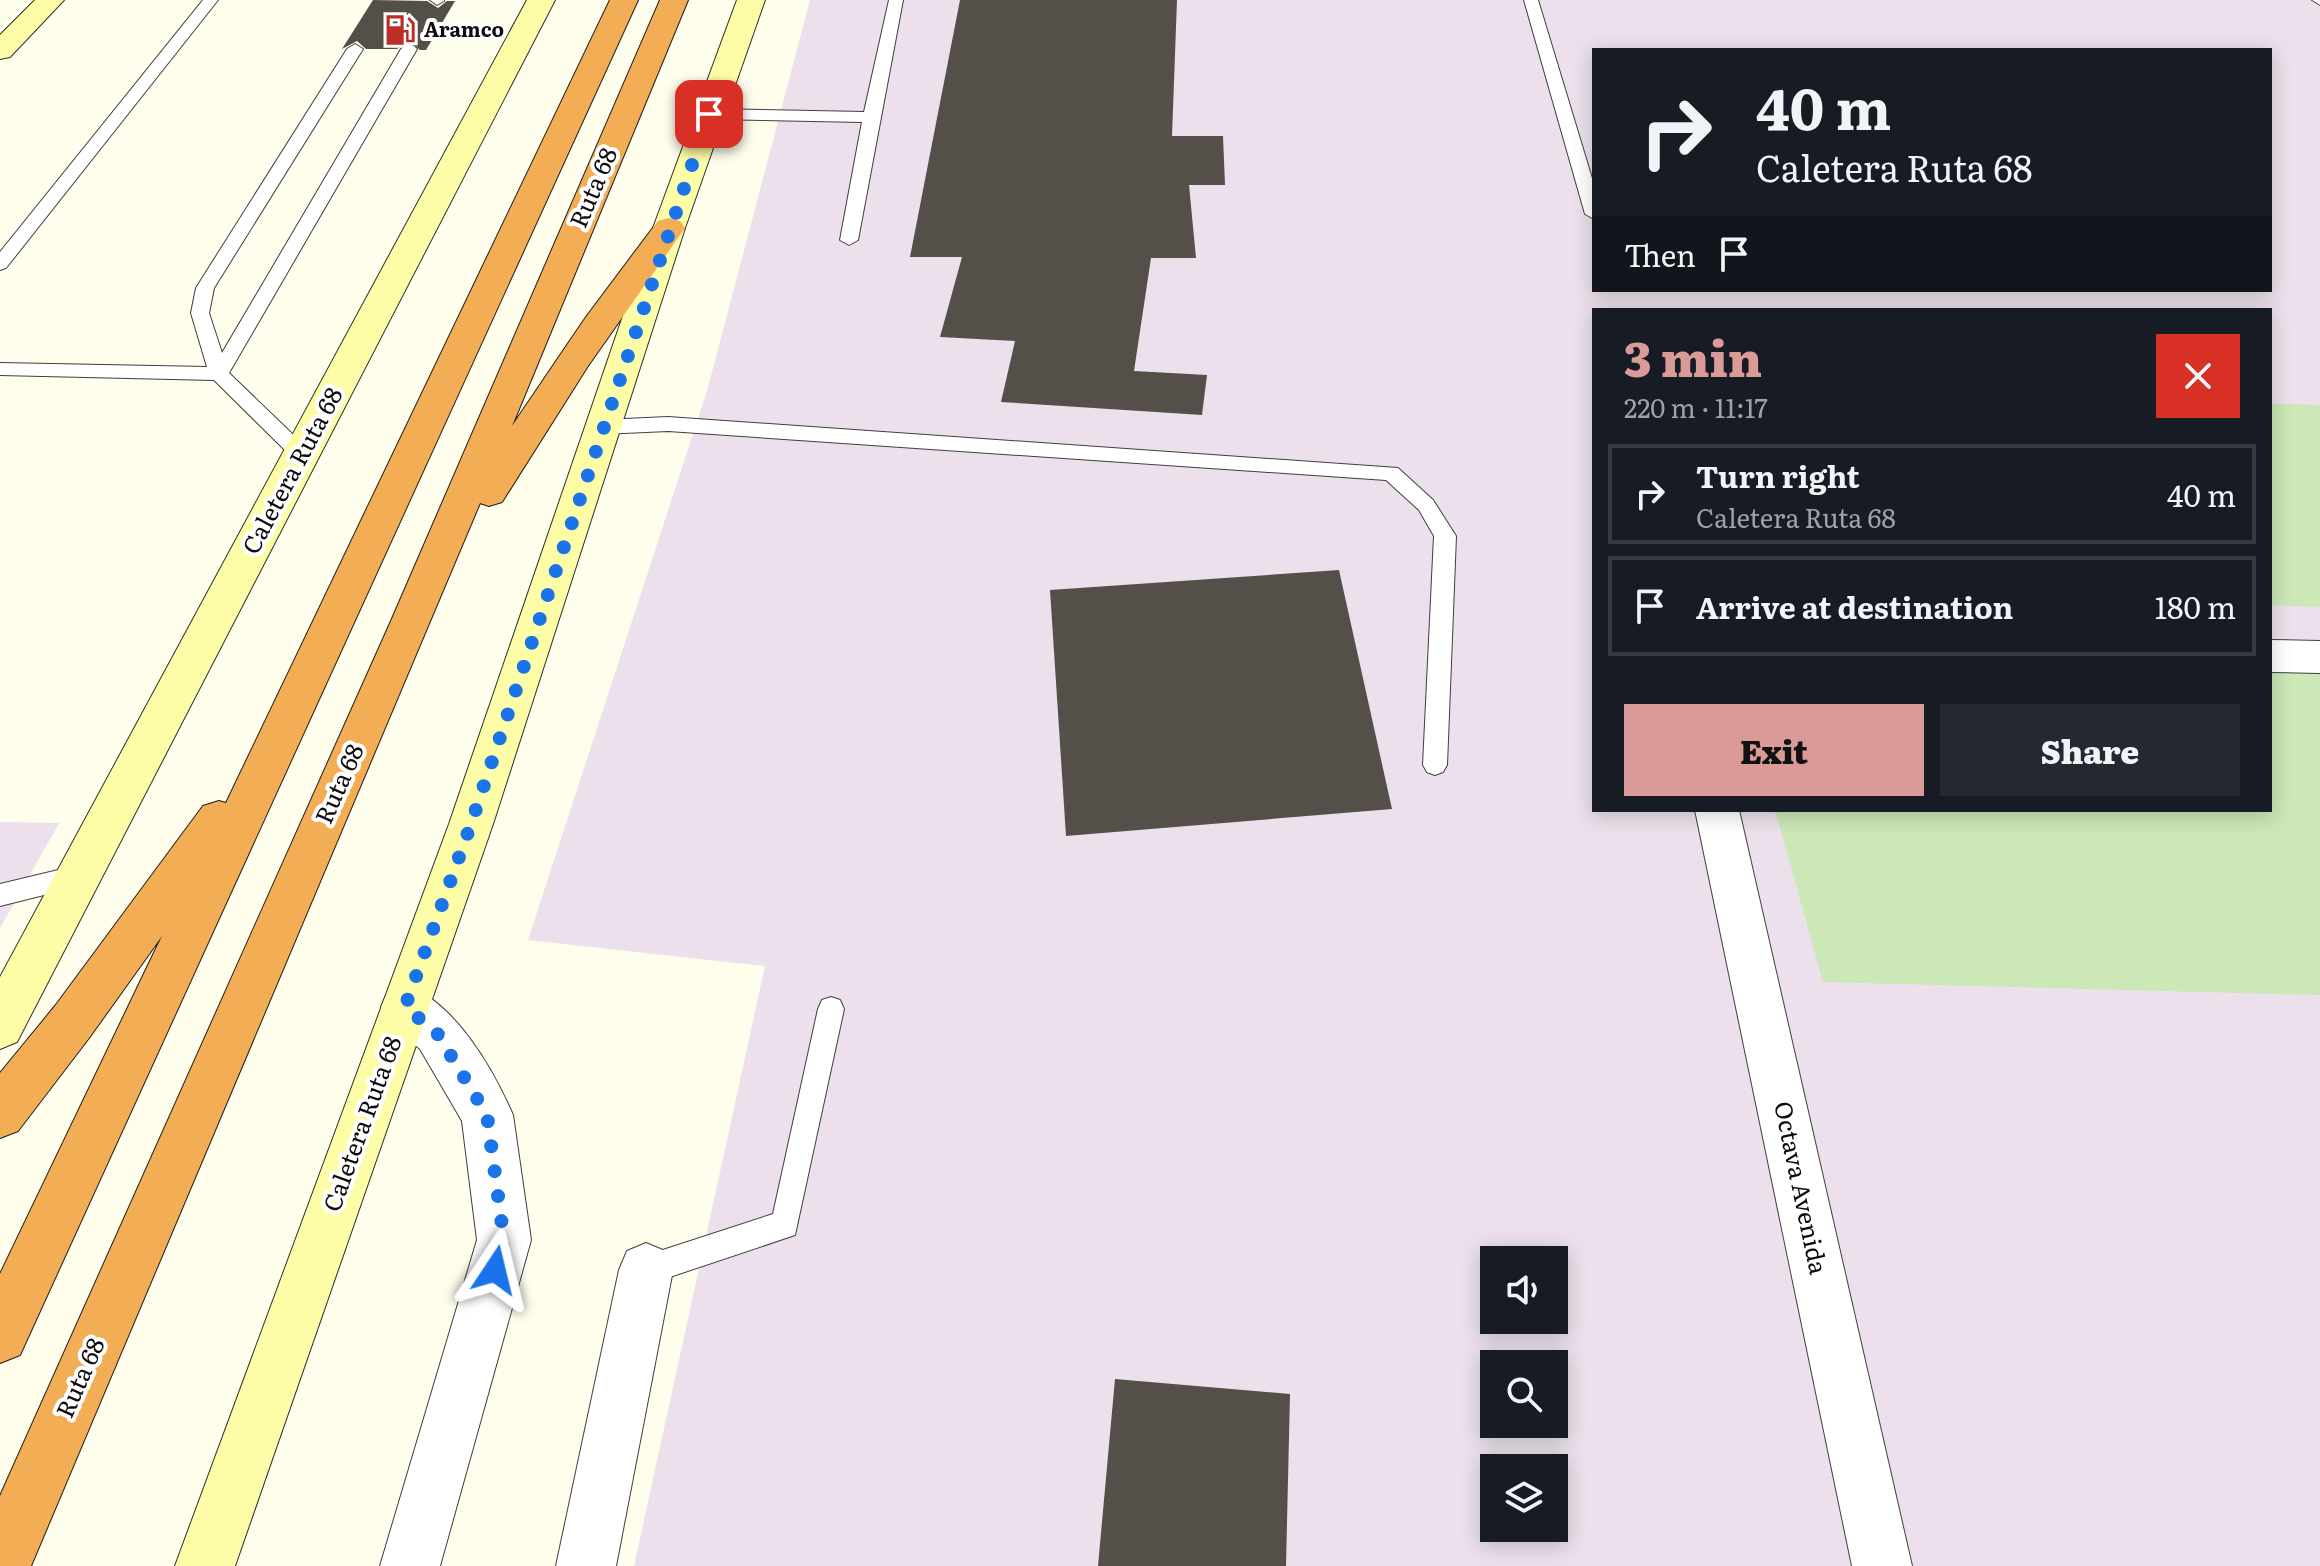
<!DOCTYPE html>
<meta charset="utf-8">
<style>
body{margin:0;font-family:Literata,serif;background:#242831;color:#f1f3f6;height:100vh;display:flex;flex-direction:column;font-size:30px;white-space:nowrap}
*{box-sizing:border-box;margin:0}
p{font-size:26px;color:#9ea1a6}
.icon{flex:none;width:44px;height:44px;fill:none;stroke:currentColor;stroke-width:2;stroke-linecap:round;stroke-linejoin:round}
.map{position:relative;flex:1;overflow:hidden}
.side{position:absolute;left:1592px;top:308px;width:680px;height:504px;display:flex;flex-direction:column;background:#171b24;border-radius:0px;box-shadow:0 4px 20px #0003}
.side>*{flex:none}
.guide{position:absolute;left:1592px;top:48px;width:680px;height:244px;border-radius:0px;box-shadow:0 4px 20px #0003;background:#171b24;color:#f1f3f6;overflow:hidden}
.buttons{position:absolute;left:1480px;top:1246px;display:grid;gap:16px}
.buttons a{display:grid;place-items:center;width:88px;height:88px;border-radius:0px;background:#171b24;box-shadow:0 4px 20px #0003;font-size:40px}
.pin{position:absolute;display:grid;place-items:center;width:68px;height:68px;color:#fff;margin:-34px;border-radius:16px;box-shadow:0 4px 12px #0006}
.me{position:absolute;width:88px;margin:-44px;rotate:10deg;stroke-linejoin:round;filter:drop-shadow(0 0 6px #0008)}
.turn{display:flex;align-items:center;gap:28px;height:168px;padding:0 32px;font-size:36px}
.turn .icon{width:104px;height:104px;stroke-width:2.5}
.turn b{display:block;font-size:56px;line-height:68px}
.then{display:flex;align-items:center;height:76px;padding:0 32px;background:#0003;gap:16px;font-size:30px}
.round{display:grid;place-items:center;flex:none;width:84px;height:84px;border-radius:0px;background:#242831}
.overview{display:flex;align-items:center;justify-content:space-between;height:136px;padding:0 32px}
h1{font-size:48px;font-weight:800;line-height:60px;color:#d99a98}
.cta{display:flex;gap:16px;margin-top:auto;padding:16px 32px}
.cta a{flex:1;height:92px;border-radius:0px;background:#d99a98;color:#111;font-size:32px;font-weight:800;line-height:92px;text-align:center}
.cta a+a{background:#242831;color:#f1f3f6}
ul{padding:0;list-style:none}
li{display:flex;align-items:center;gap:24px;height:100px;margin:0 16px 12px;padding:0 16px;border:4px solid #363941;border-radius:0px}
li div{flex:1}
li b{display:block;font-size:30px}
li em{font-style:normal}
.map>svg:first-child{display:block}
.industrial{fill:#ebe0eb;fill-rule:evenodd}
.green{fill:#cbe8b6}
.building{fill:#554f49}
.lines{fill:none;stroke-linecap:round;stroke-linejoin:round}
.lane-casing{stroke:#3f3f3f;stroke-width:2}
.street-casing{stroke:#3f3f3f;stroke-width:2}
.secondary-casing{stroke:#2e2e2e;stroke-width:2}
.highway-casing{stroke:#1d1d1d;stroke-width:2}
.lane{fill:#fff;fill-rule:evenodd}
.street{fill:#fff;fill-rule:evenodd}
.secondary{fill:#fefda7;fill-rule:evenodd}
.highway{fill:#f3ad55;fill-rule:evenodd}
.route{stroke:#1a73e8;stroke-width:14;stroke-dasharray:0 25.2}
.labels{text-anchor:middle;stroke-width:8;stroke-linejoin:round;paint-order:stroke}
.far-poi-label{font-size:20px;font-weight:bold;fill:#0c0c0c;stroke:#fff;text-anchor:start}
.street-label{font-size:24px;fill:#0c0c0c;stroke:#fff}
</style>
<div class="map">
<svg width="2320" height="1566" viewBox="0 0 2320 1566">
<rect width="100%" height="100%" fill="#fffdec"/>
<g class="industrial">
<path d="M810 0H2320V1566H634L765 966 528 940 707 391ZM1594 50H2270V290H1594ZM1594 310H2270V810H1594ZM1494 1260H1554V1320H1494ZM1494 1364H1554V1424H1494ZM1494 1468H1554V1528H1494Z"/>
<path d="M0 822 59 823 0 928Z"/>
</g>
<g class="green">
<path d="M2270 404 2320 405V607L2270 605Z"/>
<path d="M2270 673H2320V995L1823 982 1775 810H2270Z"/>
</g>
<g class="building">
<path d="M373 0 427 1 438 8 447 1H455L426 50H420L410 41 397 49H366L357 41 342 49Z"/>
<path d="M960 0H1177L1172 136H1223L1225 185H1189L1196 258H1151L1134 371 1207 375 1202 415 1001 402 1015 341 940 337 962 257H910Z"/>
<path d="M1339 570 1392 809 1066 836 1050 590Z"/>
<path d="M1115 1379 1290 1394 1286 1566H1098Z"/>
</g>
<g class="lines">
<defs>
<g id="lane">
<path d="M203 0H218L6 268 0 270V252Z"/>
<path d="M430 0H444V1L437 5Z"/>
<path d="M889 0H903L858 240 849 245 840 240 862 122 709 119 701 114 709 109 864 112Z"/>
<path d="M1524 0H1538L1594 185V219L1585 214Z"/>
<path d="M2312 0H2320V5Z"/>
<path d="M355 44 363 49 214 288 209 313 222 353 401 49 409 44 414 46 417 49 229 373 309 450 312 455 309 460H295L214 380 0 375V363L207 367 191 313 196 288 347 49Z"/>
<path d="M668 417 1398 468 1433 500 1456 536 1447 765 1443 772 1435 775 1427 772 1423 765 1434 536 1419 510 1386 480 668 431 602 434 592 427 602 420Z"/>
<path d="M79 865 88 868 92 876 88 884 0 906V884Z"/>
<path d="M831 997 840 1000 844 1009 795 1235 646 1285 635 1281 631 1270 635 1259 773 1214 818 1009 822 1000Z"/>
</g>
<g id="street">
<path d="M2270 640 2320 641V673L2270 672Z"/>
<path d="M1695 810H1739L1912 1566H1852Z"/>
<path d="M405 984C456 1004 492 1067 513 1115L531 1240 440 1566H380L477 1240 462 1121 420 1049 388 1023 381 1007 388 991Z"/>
<path d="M646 1243 665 1251 673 1270 616 1566H556L619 1270 627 1251Z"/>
</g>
<g id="secondary">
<path d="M35 0H64L10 57 0 59V35Z"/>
<path d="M527 0H555L17 1042 0 1049V977Z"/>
<path d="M737 0H765L685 228 493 824 235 1566H175L449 824 653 228Z"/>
</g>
<g id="highway">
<path d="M610 0H638L20 1355 0 1363V1274L162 936 89 1038 18 1131 0 1138V1073L55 1006 203 806 219 801 226 803Z"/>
<path d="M660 0H688L512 426 586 317 658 221 669 218 680 221 685 228 588 366 502 502 489 506 480 503 31 1566H0V1496L391 621Z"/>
</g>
</defs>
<use href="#lane" class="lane-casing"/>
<use href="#street" class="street-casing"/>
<use href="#secondary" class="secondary-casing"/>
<use href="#highway" class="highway-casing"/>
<use href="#lane" class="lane"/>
<use href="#street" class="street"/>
<use href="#secondary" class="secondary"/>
<use href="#highway" class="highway"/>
</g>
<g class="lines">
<path class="route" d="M495 1270 504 1240 487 1115 437 1033 405 1007 471 824 709 114"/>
</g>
<defs>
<symbol id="fuel-bare" viewBox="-9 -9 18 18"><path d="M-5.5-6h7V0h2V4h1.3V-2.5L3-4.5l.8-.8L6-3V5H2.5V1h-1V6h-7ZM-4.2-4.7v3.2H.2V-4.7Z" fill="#bb2d25" stroke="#fff" stroke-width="2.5" paint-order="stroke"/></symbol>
</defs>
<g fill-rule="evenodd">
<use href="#fuel-bare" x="378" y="8" width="44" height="44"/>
</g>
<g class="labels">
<g class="far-poi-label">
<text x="424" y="37">Aramco</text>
</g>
<g class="street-label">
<text transform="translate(594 188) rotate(-67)" y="8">Ruta 68</text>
<text transform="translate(293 471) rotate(-62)" y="8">Caletera Ruta 68</text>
<text transform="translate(340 784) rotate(-66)" y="8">Ruta 68</text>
<text transform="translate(363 1124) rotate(-70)" y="8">Caletera Ruta 68</text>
<text transform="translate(1800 1188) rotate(78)" y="8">Octava Avenida</text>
<text transform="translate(81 1378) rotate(-66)" y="8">Ruta 68</text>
</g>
</g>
</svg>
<div class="buttons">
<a><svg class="icon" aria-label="sound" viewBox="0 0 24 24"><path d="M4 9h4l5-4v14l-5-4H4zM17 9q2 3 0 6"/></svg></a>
<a><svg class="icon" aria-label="search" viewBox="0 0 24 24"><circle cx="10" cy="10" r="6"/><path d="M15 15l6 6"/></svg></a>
<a><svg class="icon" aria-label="layers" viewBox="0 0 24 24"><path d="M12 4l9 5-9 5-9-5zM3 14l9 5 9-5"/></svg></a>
</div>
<div class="pin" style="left:709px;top:114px;background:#d93025"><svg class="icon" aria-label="arrive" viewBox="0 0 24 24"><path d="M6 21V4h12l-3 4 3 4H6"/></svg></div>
<svg class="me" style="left:495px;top:1270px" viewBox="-20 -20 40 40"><path d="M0-17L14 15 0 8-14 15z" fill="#1a73e8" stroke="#fff" stroke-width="4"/></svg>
<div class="guide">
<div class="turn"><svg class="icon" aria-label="right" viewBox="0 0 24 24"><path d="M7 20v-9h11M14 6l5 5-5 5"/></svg><div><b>40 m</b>Caletera Ruta 68</div></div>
<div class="then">Then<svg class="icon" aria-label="arrive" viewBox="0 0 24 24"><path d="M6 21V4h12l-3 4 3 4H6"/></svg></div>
</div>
<section class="side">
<div class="overview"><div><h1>3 min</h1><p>220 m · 11:17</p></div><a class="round" style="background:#d93025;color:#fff"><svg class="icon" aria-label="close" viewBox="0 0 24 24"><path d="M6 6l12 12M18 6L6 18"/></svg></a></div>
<ul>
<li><svg class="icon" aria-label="right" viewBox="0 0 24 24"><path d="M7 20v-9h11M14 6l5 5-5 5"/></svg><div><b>Turn right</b><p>Caletera Ruta 68</p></div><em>40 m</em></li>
<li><svg class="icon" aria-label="arrive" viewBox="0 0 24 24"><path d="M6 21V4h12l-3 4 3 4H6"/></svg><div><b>Arrive at destination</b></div><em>180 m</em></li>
</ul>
<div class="cta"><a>Exit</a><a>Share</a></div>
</section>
</div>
